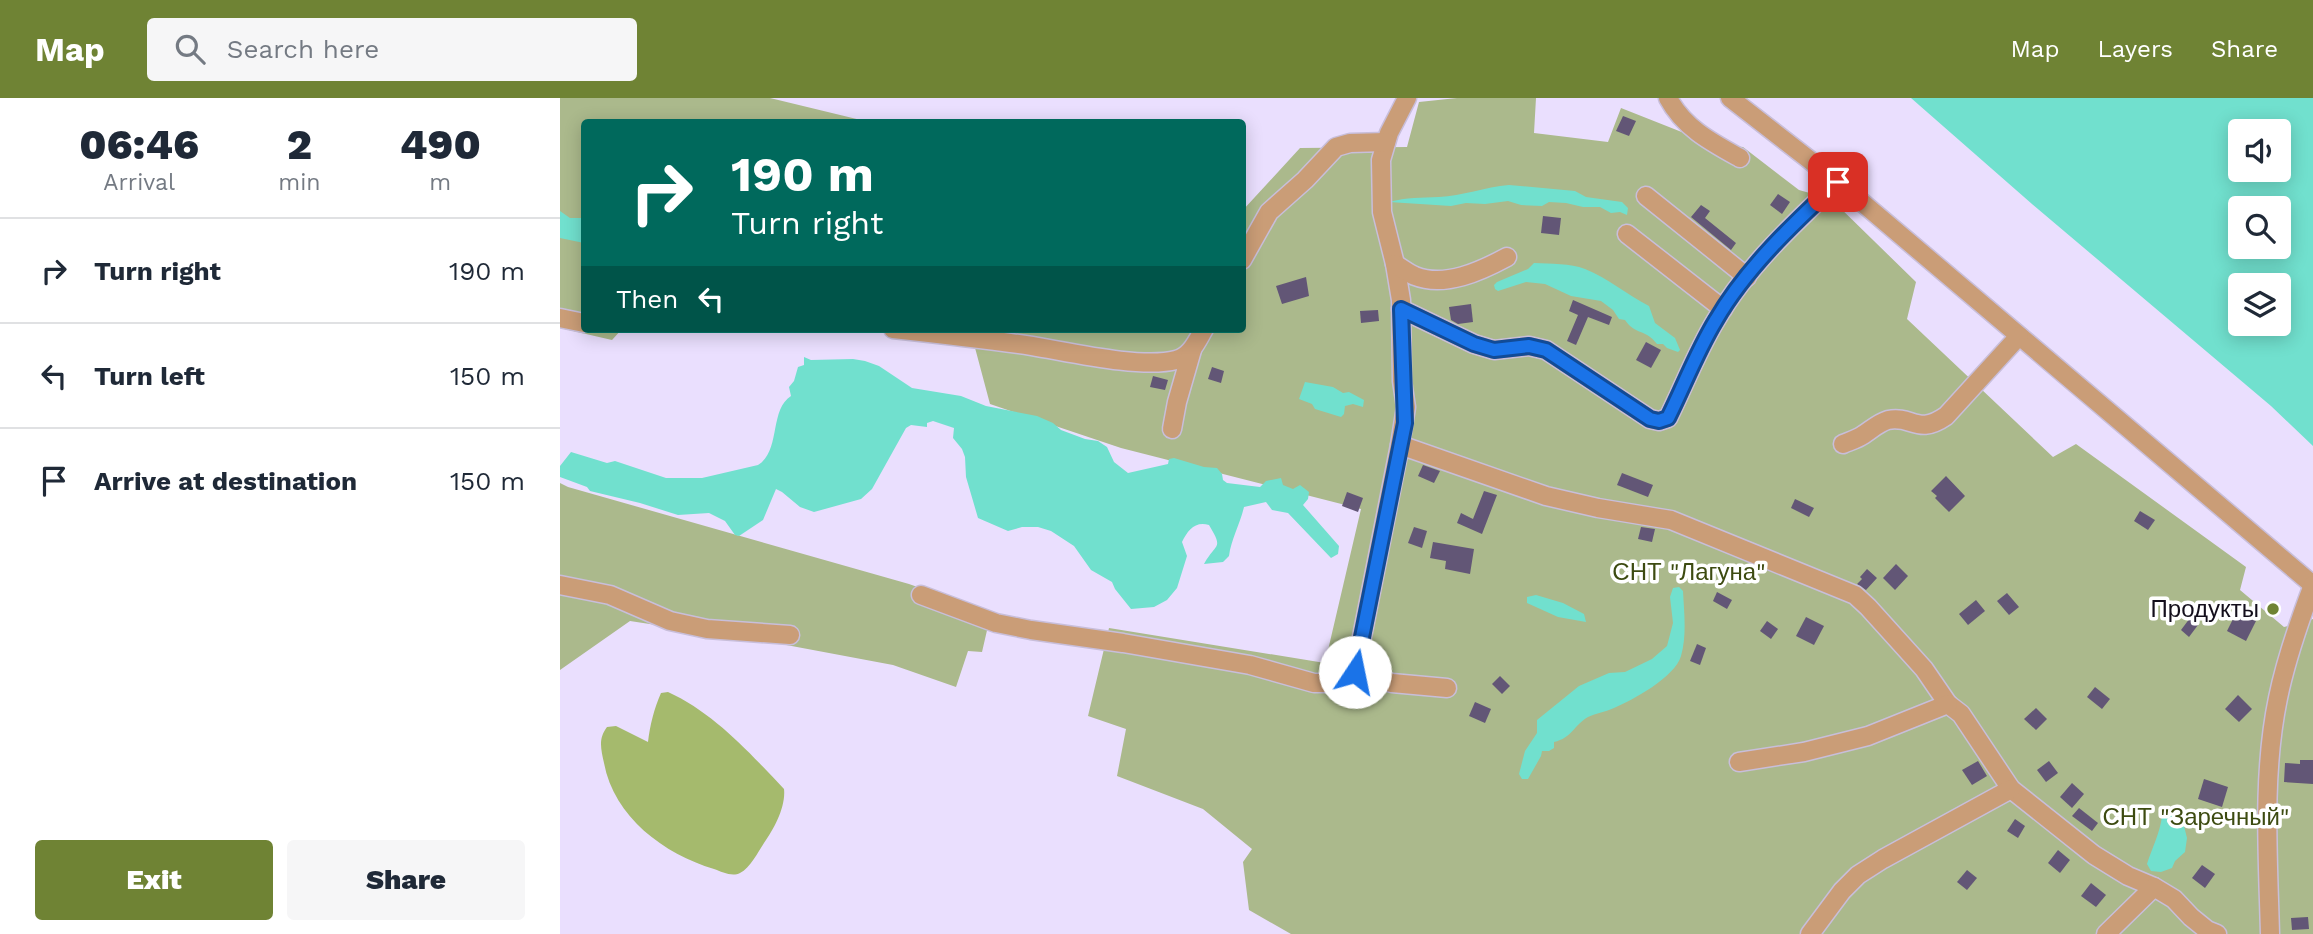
<!DOCTYPE html>
<meta charset="utf-8">
<style>
body{margin:0;font-family:"Work Sans",sans-serif;background:#f6f6f7;color:#1f2937;height:100vh;display:flex;flex-direction:column;font-size:26px;white-space:nowrap}
*{box-sizing:border-box;margin:0}
p{font-size:23px;color:#747a83}
.icon{flex:none;width:38px;height:38px;fill:none;stroke:currentColor;stroke-width:2;stroke-linecap:round;stroke-linejoin:round}
.map{position:relative;flex:1;overflow:hidden}
.details{display:flex;flex-direction:column;background:#fff;width:560px}
.details>*{flex:none}
.hud{position:absolute;left:21px;top:21px;width:665px;height:214px;border-radius:7px;box-shadow:0 4px 18px #0003;background:#00695c;color:#fff;overflow:hidden}
.tools{position:absolute;left:1668px;top:21px;display:grid;gap:14px}
.tools a{display:grid;place-items:center;width:63px;height:63px;border-radius:7px;background:#fff;box-shadow:0 4px 18px #0003;font-size:35px}
.pin{position:absolute;display:grid;place-items:center;width:60px;height:60px;color:#fff;margin:-30px;border-radius:14px;box-shadow:0 4px 10px #0006}
.me{position:absolute;width:77px;margin:-38px;rotate:11deg;stroke-linejoin:round;filter:drop-shadow(0 0 5px #0008)}
.turn{display:flex;align-items:center;gap:24px;height:147px;padding:0 35px;font-size:32px}
.turn .icon{width:91px;height:91px;stroke-width:2.5}
.turn b{display:block;font-size:49px;line-height:60px}
.then{display:flex;align-items:center;height:66px;padding:0 35px;background:#0003;gap:14px;font-size:26px}
.eta{display:flex;justify-content:space-evenly;align-items:center;height:119px;text-align:center}
.eta b{font-size:42px;font-weight:800;line-height:49px}
.button{display:flex;gap:14px;margin-top:auto;padding:14px 35px}
.button a{flex:1;height:80px;border-radius:7px;background:#6f8334;color:#fff;font-size:28px;font-weight:800;line-height:80px;text-align:center}
.button a+a{background:#f6f6f7;color:#1f2937}
ul{padding:0;list-style:none}
li{display:flex;align-items:center;gap:21px;height:105px;padding:0 35px;border-top:2px solid #e0e1e3}
li div{flex:1}
li b{display:block;font-size:26px}
li em{font-style:normal}
header{display:flex;align-items:center;gap:42px;box-sizing:border-box;height:98px;padding:0 35px;background:#6f8334;color:#fff}
header strong{font-size:33px}
nav{display:flex;gap:38px;margin-inline-start:auto;font-size:24px}
.search{width:490px;height:63px;background:#f6f6f7;display:flex;align-items:center;gap:18px;box-sizing:border-box;padding:0 24px;border-radius:7px;color:#747a83;font-size:26px}
main{display:flex;flex:1;min-height:0}
.map>svg:first-child{display:block}
.green{fill:#abb98c}
.forest{fill:#a5ba6d}
.water{fill:#71e0ce;fill-rule:evenodd}
.building{fill:#625676}
.lines{fill:none;stroke-linecap:round;stroke-linejoin:round}
.minor-casing{stroke:#c8beda;stroke-width:21}
.minor{stroke:#ca9d77;stroke-width:18}
.route-casing{stroke:#114b97;stroke-width:18}
.route{stroke:#1a73e8;stroke-width:12}
.poi-dot{fill:#6f8334;stroke:#fff;stroke-width:2.5}
.labels{text-anchor:middle;stroke-width:7;stroke-linejoin:round;paint-order:stroke}
.park-label{font-size:24px;fill:#3d4b11;stroke:#fff}
.poi-label{font-size:24px;fill:#130e1b;stroke:#fff;text-anchor:end}
</style>
<header>
<strong>Map</strong>
<div class="search"><svg class="icon" aria-label="search" viewBox="0 0 24 24"><circle cx="10" cy="10" r="6"/><path d="M15 15l6 6"/></svg>Search here</div>
<nav><a>Map</a><a>Layers</a><a>Share</a></nav>
</header>
<main>
<section class="details">
<div class="eta">
<div><b>06:46</b><p>Arrival</p></div>
<div><b>2</b><p>min</p></div>
<div><b>490</b><p>m</p></div>
</div>
<ul>
<li><svg class="icon" aria-label="right" viewBox="0 0 24 24"><path d="M7 20v-9h11M14 6l5 5-5 5"/></svg><div><b>Turn right</b></div><em>190 m</em></li>
<li><svg class="icon" aria-label="left" viewBox="0 0 24 24"><path d="M17 20v-9H6M10 6l-5 5 5 5"/></svg><div><b>Turn left</b></div><em>150 m</em></li>
<li><svg class="icon" aria-label="arrive" viewBox="0 0 24 24"><path d="M6 21V4h12l-3 4 3 4H6"/></svg><div><b>Arrive at destination</b></div><em>150 m</em></li>
</ul>
<div class="button"><a>Exit</a><a>Share</a></div>
</section>
<div class="map">
<svg width="1753" height="836" viewBox="0 0 1753 836">
<rect width="100%" height="100%" fill="#eadffe"/>
<g class="green">
<path d="M0 0H210L309 24H24V231H62L52 242 0 230Z"/>
<path d="M897 0H976L974 35 1048 44 1061 10 1152 46 1183 49 1239 92 1271 101 1356 184 1347 221 1493 359 1516 346 1686 469 1680 492 1724 529 1753 521V836H731L689 812 683 764 692 751 643 711 557 678 566 631 528 618 549 530 765 565 801 411 561 350 430 306 410 231H682L683 112 740 50 847 49 859 4Z"/>
<path d="M0 385 8 389 349 486 431 515 422 554 408 553 396 589 333 567 221 546 70 523 0 572Z"/>
</g>
<path class="forest" d="M108 594C154 615 189 654 224 691 226 709 214 731 204 745 198 754 190 770 180 775 172 779 162 774 154 771 104 756 54 719 44 665 41 651 38 641 47 629L56 628 88 644C90 627 94 611 101 595Z"/>
<g class="water">
<path d="M1351 0H1753V348L1711 308 1472 106ZM1680 33H1718V72H1680ZM1718 110V149H1680V110ZM1718 187V226H1680V187Z"/>
<path d="M949 87 1015 93 1026 99 1062 104 1068 110 1067 117 1060 114 1051 115 1040 109H1023L1006 105 989 104 982 108 961 107 948 103 925 106 906 105 891 108 829 104C847 99 861 100 879 99 902 98 925 89 949 87Z"/>
<path d="M0 113 10 120H24V145L0 140Z"/>
<path d="M974 165C991 166 1010 165 1025 171 1048 180 1067 197 1089 208L1095 225 1115 240 1120 252 1118 254 1107 250 1103 246H1097C1086 231 1075 237 1065 222L1059 221 1053 212 1041 203 1011 198 985 186 966 184 938 193 935 191 934 187 937 184 968 171Z"/>
<path d="M244 259 251 262 293 261 305 263 319 268 352 290 401 298 426 308 477 318 493 325 501 332 525 341 538 343 547 349 554 364 568 375 608 366 609 361 614 360 644 369 657 370 662 376 663 382 667 385 700 389 706 383 721 380 723 387 733 391 740 387 749 394 748 401 743 407 779 448 778 456 771 460 728 415 712 412 706 404 684 409C680 426 671 442 669 458L663 464 644 466C656 444 664 452 649 427 635 423 628 432 622 444L627 458 617 490 607 502 594 509 571 511 555 491 552 484 531 472 514 448 491 433 478 429H462L448 433 418 420 406 379 405 359 402 351 393 340 394 330 373 323 367 325V329L351 327 346 330 312 391 301 401 254 414 240 409 222 394 216 391 203 422 179 438 175 437 165 423 149 415 118 417 80 405 30 393 27 389 0 379V368L11 354 47 365 55 363 106 380H142L198 367C221 353 209 312 231 298L229 289 234 283 238 269 244 267Z"/>
<path d="M745 284 773 289 783 295 789 294 804 302 803 309 793 306 785 308 784 316 781 319 755 311 752 306 739 301Z"/>
<path d="M1119 489 1123 493C1124 513 1127 538 1121 558 1115 579 1073 602 1054 610 1046 614 1036 615 1028 619 1014 627 1012 640 994 644V650L989 653H982L981 658 968 681H962L959 676 965 653 977 635V622L1019 588 1049 575 1065 574 1092 561 1107 548 1113 525 1110 499 1113 490Z"/>
<path d="M976 497 1003 505 1024 516 1026 524 998 519 967 505V499Z"/>
<path d="M1613 712 1621 716 1627 740 1625 754 1615 763 1612 770 1601 774 1591 773 1587 766C1592 750 1600 735 1602 718Z"/>
</g>
<g class="building">
<path d="M1063 18 1076 23 1069 38 1056 33Z"/>
<path d="M1218 96 1230 104 1222 116 1210 107Z"/>
<path d="M1141 107 1150 113 1145 120 1176 145 1171 152 1131 119Z"/>
<path d="M983 118 1001 120 999 137 981 135Z"/>
<path d="M746 179 749 198 722 206 716 188Z"/>
<path d="M1013 202 1052 219 1049 227 1028 219 1016 247 1007 243 1018 217 1009 213Z"/>
<path d="M911 206 913 224 898 226 891 222 889 209Z"/>
<path d="M818 212 819 223 801 225 800 213Z"/>
<path d="M1086 244 1101 252 1091 270 1076 262Z"/>
<path d="M652 269 664 273 661 285 648 281Z"/>
<path d="M593 278 608 282 605 292 590 289Z"/>
<path d="M863 367 880 373 874 385 858 378Z"/>
<path d="M1062 375 1093 387 1088 399 1057 387Z"/>
<path d="M1386 378 1405 398 1389 414 1375 400 1377 398 1371 393Z"/>
<path d="M924 393 937 397 922 436 897 425 901 415 913 421Z"/>
<path d="M787 394 803 400 798 414 782 408Z"/>
<path d="M1235 401 1254 410 1249 419 1231 410Z"/>
<path d="M1580 413 1595 422 1588 432 1574 423Z"/>
<path d="M854 429 867 433 862 450 848 445Z"/>
<path d="M1081 429 1095 431 1092 444 1078 441Z"/>
<path d="M873 444 914 451 910 476 885 471 886 463 870 460Z"/>
<path d="M1336 466 1348 478 1335 492 1323 480Z"/>
<path d="M1307 471 1317 480 1306 492 1297 486 1302 481 1300 479Z"/>
<path d="M1157 494 1172 502 1167 511 1153 503Z"/>
<path d="M1447 495 1459 509 1449 517 1437 503Z"/>
<path d="M1416 502 1425 513 1408 527 1399 516Z"/>
<path d="M1677 513 1696 523 1686 543 1667 533Z"/>
<path d="M1246 519 1264 528 1254 547 1236 538Z"/>
<path d="M1630 520 1638 527 1629 539 1621 532Z"/>
<path d="M1207 523 1218 531 1211 541 1200 533Z"/>
<path d="M1137 546 1146 550 1140 567 1130 563Z"/>
<path d="M940 578 950 588 942 596 932 586Z"/>
<path d="M1535 589 1550 601 1542 611 1527 599Z"/>
<path d="M1678 597 1692 611 1679 624 1665 611Z"/>
<path d="M915 604 931 611 925 625 909 618Z"/>
<path d="M1476 610 1487 621 1476 632 1464 621Z"/>
<path d="M1740 662H1753V686L1724 684 1725 665 1740 666Z"/>
<path d="M1418 663 1427 678 1412 687 1402 672Z"/>
<path d="M1489 663 1498 675 1486 684 1477 672Z"/>
<path d="M1644 681 1668 689 1662 709 1638 701Z"/>
<path d="M1512 685 1524 696 1512 710 1500 699Z"/>
<path d="M1519 710 1538 725 1532 733 1512 718Z"/>
<path d="M1455 721 1465 728 1458 740 1447 733Z"/>
<path d="M1498 752 1510 762 1500 775 1488 765Z"/>
<path d="M1642 767 1655 776 1645 790 1632 780Z"/>
<path d="M1407 772 1417 780 1407 792 1397 784Z"/>
<path d="M1531 785 1546 797 1536 809 1521 798Z"/>
<path d="M1748 819 1749 831 1732 832 1731 820Z"/>
</g>
<g class="lines">
<defs>
<g id="minor">
<path d="M847 0 829 35 821 62 822 114 835 166 841 202 842 283 846 309 840 347 986 398 1038 410 1111 422 1295 497 1308 509 1364 571 1388 606 1401 616 1451 691 1534 757 1568 778 1594 789 1614 801 1631 819 1647 832 1657 836"/>
<path d="M1108 0C1124 30 1151 44 1180 60"/>
<path d="M1170 0 1278 84 1753 487"/>
<path d="M1086 98 1187 179"/>
<path d="M1067 136 1163 211"/>
<path d="M682 162 709 114 745 82 776 49 790 45 826 44"/>
<path d="M835 166C842 170 848 175 855 178 885 190 921 173 947 159"/>
<path d="M841 211 914 246 934 252 969 248 986 252 1090 321 1099 323 1108 320C1124 288 1137 253 1156 222 1186 170 1234 125 1278 84"/>
<path d="M0 220 24 225"/>
<path d="M333 231C379 236 425 241 472 248 509 254 581 271 616 262 631 258 637 243 644 231"/>
<path d="M612 331 617 304 632 252"/>
<path d="M1283 346C1290 343 1297 341 1303 337 1311 332 1318 325 1328 322 1353 317 1357 338 1386 318L1459 238"/>
<path d="M0 487 50 497 110 523 147 531 230 537"/>
<path d="M361 497 436 525 471 532 563 545 690 567 754 585H775L795 574 840 347"/>
<path d="M795 574 832 585 887 590"/>
<path d="M1179 664 1244 654 1308 638 1388 606"/>
<path d="M1250 836 1282 793 1298 777 1323 761 1451 691"/>
<path d="M1546 836 1594 789"/>
<path d="M1710 836C1708 758 1702 677 1718 600 1726 561 1739 524 1753 487"/>
</g>
</defs>
<use href="#minor" class="minor-casing"/>
<use href="#minor" class="minor"/>
</g>
<g class="lines">
<defs>
<path id="route" d="M795 574 845 325 841 211 914 246 934 252 969 248 986 252 1090 321 1099 323 1108 320C1124 288 1137 253 1156 222 1186 170 1234 125 1278 84"/>
</defs>
<use href="#route" class="route-casing"/>
<use href="#route" class="route"/>
</g>
<circle class="poi-dot" cx="1713" cy="511" r="7"/>
<g class="labels">
<g class="park-label">
<text x="1129" y="482">СНТ "Лагуна"</text>
<text x="1636" y="727">СНТ "Заречный"</text>
</g>
<g class="poi-label">
<text x="1699" y="519">Продукты</text>
</g>
</g>
</svg>
<div class="tools">
<a><svg class="icon" aria-label="sound" viewBox="0 0 24 24"><path d="M4 9h4l5-4v14l-5-4H4zM17 9q2 3 0 6"/></svg></a>
<a><svg class="icon" aria-label="search" viewBox="0 0 24 24"><circle cx="10" cy="10" r="6"/><path d="M15 15l6 6"/></svg></a>
<a><svg class="icon" aria-label="layers" viewBox="0 0 24 24"><path d="M12 4l9 5-9 5-9-5zM3 14l9 5 9-5"/></svg></a>
</div>
<div class="pin" style="left:1278px;top:84px;background:#d93025"><svg class="icon" aria-label="arrive" viewBox="0 0 24 24"><path d="M6 21V4h12l-3 4 3 4H6"/></svg></div>
<svg class="me" style="left:795px;top:574px" viewBox="-20 -20 40 40"><circle r="19" fill="#fff"/><path d="M0-13L10 11 0 6-10 11z" fill="#1a73e8"/></svg>
<div class="hud">
<div class="turn"><svg class="icon" aria-label="right" viewBox="0 0 24 24"><path d="M7 20v-9h11M14 6l5 5-5 5"/></svg><div><b>190 m</b>Turn right</div></div>
<div class="then">Then<svg class="icon" aria-label="left" viewBox="0 0 24 24"><path d="M17 20v-9H6M10 6l-5 5 5 5"/></svg></div>
</div>
</div>
</main>
